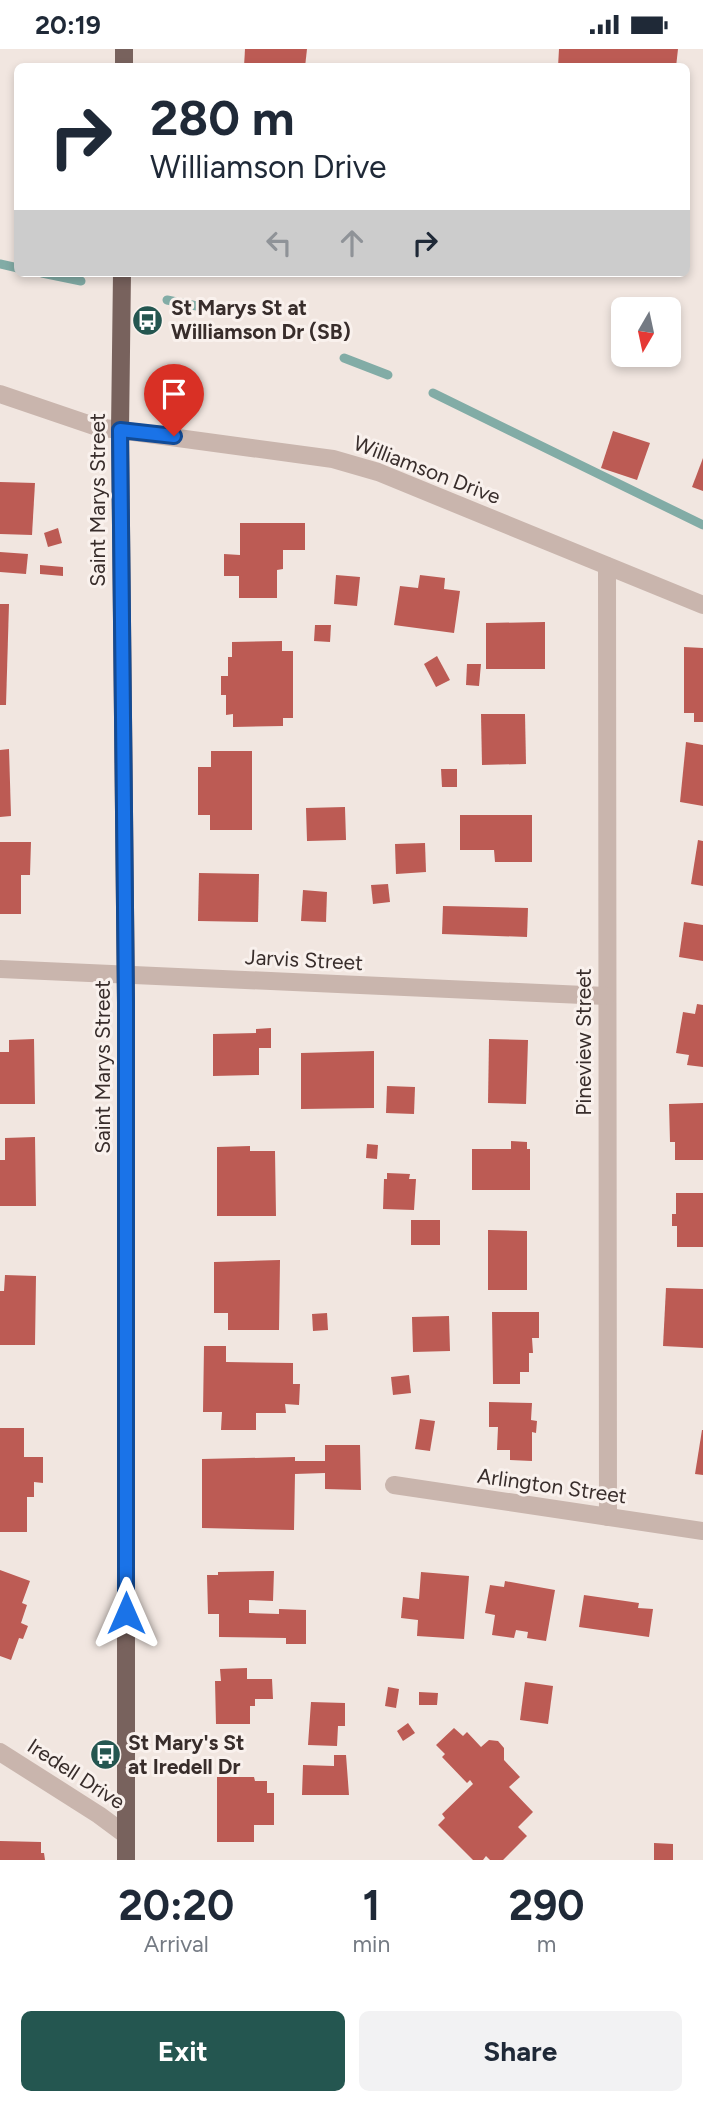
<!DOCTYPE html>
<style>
body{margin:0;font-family:Figtree,sans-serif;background:#f2f2f3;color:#1f2937;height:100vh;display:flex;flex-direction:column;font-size:26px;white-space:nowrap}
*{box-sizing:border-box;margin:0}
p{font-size:23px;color:#747a83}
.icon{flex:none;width:38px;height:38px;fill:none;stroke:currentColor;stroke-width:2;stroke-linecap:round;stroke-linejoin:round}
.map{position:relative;height:1811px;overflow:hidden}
.drawer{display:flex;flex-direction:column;background:#fff;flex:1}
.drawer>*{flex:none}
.guide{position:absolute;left:14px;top:14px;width:676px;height:214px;border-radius:10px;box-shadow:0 4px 10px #0003;background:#fff;color:#1f2937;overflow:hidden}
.needle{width:46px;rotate:189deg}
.fabs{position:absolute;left:611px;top:248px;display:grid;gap:14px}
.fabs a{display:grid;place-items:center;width:70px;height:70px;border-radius:10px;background:#fff;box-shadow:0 4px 10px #0003;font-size:35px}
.pin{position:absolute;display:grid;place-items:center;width:60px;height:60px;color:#fff;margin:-72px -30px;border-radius:50% 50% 50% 0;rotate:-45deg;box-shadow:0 0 7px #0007}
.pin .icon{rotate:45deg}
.me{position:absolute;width:77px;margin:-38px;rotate:0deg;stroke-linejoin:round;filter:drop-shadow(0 0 5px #0008)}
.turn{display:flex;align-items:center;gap:24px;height:147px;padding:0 21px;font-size:32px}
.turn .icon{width:91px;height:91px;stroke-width:2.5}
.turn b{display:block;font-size:49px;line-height:60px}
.lanes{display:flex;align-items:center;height:66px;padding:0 21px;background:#0003;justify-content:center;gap:35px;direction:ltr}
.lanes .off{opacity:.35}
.eta{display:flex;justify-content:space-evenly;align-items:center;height:119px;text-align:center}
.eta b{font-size:42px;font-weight:700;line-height:49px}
.action{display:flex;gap:14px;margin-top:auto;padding:14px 21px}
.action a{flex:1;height:80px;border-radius:10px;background:#245650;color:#fff;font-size:28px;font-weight:700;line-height:80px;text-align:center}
.action a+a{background:#f2f2f3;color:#1f2937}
.status{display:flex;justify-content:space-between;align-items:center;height:49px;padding:0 35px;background:#fff;direction:ltr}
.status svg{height:19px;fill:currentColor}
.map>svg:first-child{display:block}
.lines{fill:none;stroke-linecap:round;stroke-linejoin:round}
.stream{stroke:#82aca6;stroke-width:9}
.building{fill:#bc5b54}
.minor{stroke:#c9b5ad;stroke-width:18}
.major{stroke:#78625d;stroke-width:18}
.route-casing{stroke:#114b97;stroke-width:18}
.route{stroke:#1a73e8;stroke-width:12}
.labels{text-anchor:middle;stroke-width:6;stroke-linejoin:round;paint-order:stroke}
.poi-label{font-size:21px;font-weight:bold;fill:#382d2b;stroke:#f9f1ed;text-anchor:start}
.street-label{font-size:21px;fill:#382d2b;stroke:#f9f1ed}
</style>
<div class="status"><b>20:19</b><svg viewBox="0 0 49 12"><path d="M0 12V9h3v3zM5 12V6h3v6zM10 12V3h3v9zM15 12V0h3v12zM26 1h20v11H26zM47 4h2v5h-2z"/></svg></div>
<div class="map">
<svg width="703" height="1811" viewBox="0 0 703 1811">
<rect width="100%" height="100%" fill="#f1e6e0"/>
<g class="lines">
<g class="stream">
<path d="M0 215 18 219"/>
<path d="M42 224 81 232"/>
<path d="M167 251 197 257"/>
<path d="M344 309 388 326"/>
<path d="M433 344 703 476"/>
</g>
</g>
<g class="building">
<path d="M245 0H307L305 18H244Z"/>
<path d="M559 0H678L676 18H597L579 15 578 18H558Z"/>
<path d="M613 382 650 394 637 431 601 419Z"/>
<path d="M703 409V442L692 438Z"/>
<path d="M0 433 35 434 32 486 0 485Z"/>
<path d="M240 474H305V501H283V520L277 521V549H239V527H224V505L240 506Z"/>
<path d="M58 479 62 494 48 498 44 484Z"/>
<path d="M0 503 28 505 26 525 0 523Z"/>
<path d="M40 516 63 518V527L40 525Z"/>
<path d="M336 526 360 528 357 557 334 555Z"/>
<path d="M420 526 445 529 444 540 460 542 454 584 394 576 400 537 418 539Z"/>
<path d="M0 555H9L6 656H0Z"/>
<path d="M545 573V620H486V574Z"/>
<path d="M315 576H331L330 593 314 592Z"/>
<path d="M282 592V602H293V669H283V677L233 678V665L226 666V646H221V627H228V608H232V593Z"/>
<path d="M684 598 703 599V673H694V664H684Z"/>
<path d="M437 607 450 631 436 638 424 615Z"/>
<path d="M467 615H481L479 637 466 636Z"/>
<path d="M481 665H525L526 715 482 716Z"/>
<path d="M686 693 703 696V757L680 753Z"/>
<path d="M9 700 11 767 0 768V701Z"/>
<path d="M211 702H252V781H210V766H198V718H211Z"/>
<path d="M441 720H457V738H442Z"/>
<path d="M345 758 346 791 307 792 306 759Z"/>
<path d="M460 766H532V813H495L494 801H460Z"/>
<path d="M698 791 703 792V837L691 835Z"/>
<path d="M0 793H31L30 826H21V865H0Z"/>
<path d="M425 794 426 823 396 825 395 795Z"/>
<path d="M199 824 259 825 258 873 198 872Z"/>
<path d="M388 835 390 853 373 855 371 836Z"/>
<path d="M303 841 327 843 326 873 301 872Z"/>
<path d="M443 857 528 859 527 888 442 885Z"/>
<path d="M684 873 703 876V912L679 908Z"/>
<path d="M697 955 703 956V1018L687 1016 689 1006 676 1004 683 963 695 965Z"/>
<path d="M271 979V999H259V1026L213 1027V985L256 984V980Z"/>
<path d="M34 990 35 1055H0V1003H9V991Z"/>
<path d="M489 990 528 991 526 1055 488 1054Z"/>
<path d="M374 1002V1059L301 1060V1004Z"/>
<path d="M387 1037 415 1038 414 1065 386 1064Z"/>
<path d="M703 1054V1111H675V1093H670L669 1055Z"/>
<path d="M35 1088 36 1157H0V1111H5V1089Z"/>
<path d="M511 1092 527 1093V1100H530V1141H472V1100H511Z"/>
<path d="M367 1095 378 1096 377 1110 366 1109Z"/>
<path d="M250 1097V1102H275L276 1167H217V1098Z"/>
<path d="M387 1124 410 1125 409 1130H416L414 1161 383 1160 384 1130H387Z"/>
<path d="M676 1144H703V1198H677V1177H672V1165H676Z"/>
<rect x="411" y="1171" width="29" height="25"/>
<path d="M488 1181 527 1182V1241H488Z"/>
<path d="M280 1211 279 1281H228V1264H214V1213Z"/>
<path d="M5 1226 36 1227 35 1296H0V1242H4Z"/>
<path d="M666 1239 703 1240V1299L663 1297Z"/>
<path d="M492 1263H539V1289H532L533 1304H529V1323H520V1335H493Z"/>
<path d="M327 1264 328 1281 313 1282 312 1265Z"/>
<path d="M449 1267 450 1302 413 1303 412 1268Z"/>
<path d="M204 1297H226V1313L293 1314V1335H300L299 1356 285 1355 286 1364H256V1381H221L222 1363H203Z"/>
<path d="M409 1326 411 1344 393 1346 391 1328Z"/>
<path d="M489 1353 532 1354 531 1371 537 1372 536 1384 532 1383V1412L510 1411V1401H497L498 1378H489Z"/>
<path d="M420 1370 435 1372 430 1402 415 1400Z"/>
<path d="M0 1379H24V1408H43V1434L34 1433V1448H27V1483H0Z"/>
<path d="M702 1381H703V1426L695 1425Z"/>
<path d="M325 1396H360L361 1441 325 1440V1424L295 1425 294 1481 202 1479V1410L295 1408V1412H325Z"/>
<path d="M0 1521 30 1532 22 1554 27 1556 21 1574 28 1577 23 1590 19 1589 11 1611 0 1607Z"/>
<path d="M274 1522 273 1552 249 1551V1564L279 1565V1560L306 1561V1595H286V1589L219 1588V1565H208L207 1526H218V1523Z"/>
<path d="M421 1523 469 1527 464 1590 417 1587 418 1571 401 1569 403 1548 419 1550Z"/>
<path d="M505 1532 555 1541 546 1592 527 1589 528 1583 516 1581 514 1589 492 1586 495 1566 485 1564 490 1536 504 1538Z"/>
<path d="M584 1546 639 1554 638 1559 653 1560 649 1588 579 1578Z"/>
<path d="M247 1619V1630H272L273 1650H255V1657H250V1675H216L215 1632H221L220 1620Z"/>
<path d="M525 1633 553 1637 548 1675 520 1671Z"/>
<path d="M388 1638 399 1640 396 1659 385 1657Z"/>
<path d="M419 1643 438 1644 437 1656H419Z"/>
<path d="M311 1653 345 1654V1677H338L337 1697 308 1696Z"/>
<path d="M408 1674 415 1684 403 1692 397 1682Z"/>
<path d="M454 1679 463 1687 467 1683 481 1698 489 1691 498 1692 504 1699V1711L520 1728 509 1738 533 1763 518 1778 527 1787 503 1811H490L486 1807 483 1811H473L438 1776 445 1769 442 1765 473 1735 470 1731 467 1734 442 1708 445 1705 436 1696Z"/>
<path d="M334 1706H346L349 1746H302L303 1716 334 1717Z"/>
<path d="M217 1728H254L255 1732H267V1744H274V1776H254V1793H217Z"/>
<path d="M0 1792 41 1793V1804H44L45 1811H0Z"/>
<path d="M654 1794 673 1795V1811H654Z"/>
</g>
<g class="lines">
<g class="minor">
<path d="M0 345 97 378 333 410 378 423 703 556"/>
<path d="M607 517 608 1468"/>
<path d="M0 920 606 947"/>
<path d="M394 1436 703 1482"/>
<path d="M0 1703 99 1766 126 1786"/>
</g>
<g class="major">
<path d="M124 18V0"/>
<path d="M122 224 120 381 126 953V1811"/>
</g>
</g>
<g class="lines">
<defs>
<path id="route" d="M126 1564V953L120 381 174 387"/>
</defs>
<use href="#route" class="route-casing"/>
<use href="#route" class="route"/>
</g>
<defs>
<symbol id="bus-disc" viewBox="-11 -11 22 22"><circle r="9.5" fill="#245650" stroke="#f9f1ed"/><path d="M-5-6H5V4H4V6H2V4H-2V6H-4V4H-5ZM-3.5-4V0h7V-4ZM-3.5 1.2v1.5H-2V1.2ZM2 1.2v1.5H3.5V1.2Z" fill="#fff"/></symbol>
</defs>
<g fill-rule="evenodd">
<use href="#bus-disc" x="130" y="254" width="35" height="35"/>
<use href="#bus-disc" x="88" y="1688" width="35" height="35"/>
</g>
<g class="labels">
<g class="poi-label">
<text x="171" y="266">St Marys St at<tspan x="171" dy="24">Williamson Dr (SB)</tspan></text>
<text x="128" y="1701">St Mary's St<tspan x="128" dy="24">at Iredell Dr</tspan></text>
</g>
<g class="street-label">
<text transform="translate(427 421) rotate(21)" y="7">Williamson Drive</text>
<text transform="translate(98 451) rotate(-90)" y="7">Saint Marys Street</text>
<text transform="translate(304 911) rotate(3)" y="7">Jarvis Street</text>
<text transform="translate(584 993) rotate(-90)" y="7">Pineview Street</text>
<text transform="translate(103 1018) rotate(-90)" y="7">Saint Marys Street</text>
<text transform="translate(552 1437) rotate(8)" y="7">Arlington Street</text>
<text transform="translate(76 1725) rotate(33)" y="7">Iredell Drive</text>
</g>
</g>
</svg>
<div class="fabs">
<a><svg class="needle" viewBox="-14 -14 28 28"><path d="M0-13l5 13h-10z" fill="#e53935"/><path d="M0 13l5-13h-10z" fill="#747a83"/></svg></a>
</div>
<div class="pin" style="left:174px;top:387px;background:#d93025"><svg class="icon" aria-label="arrive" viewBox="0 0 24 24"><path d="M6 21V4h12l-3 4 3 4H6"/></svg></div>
<svg class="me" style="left:126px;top:1564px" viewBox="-20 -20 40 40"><path d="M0-17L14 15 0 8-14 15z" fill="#1a73e8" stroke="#fff" stroke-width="4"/></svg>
<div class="guide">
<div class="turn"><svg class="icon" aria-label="right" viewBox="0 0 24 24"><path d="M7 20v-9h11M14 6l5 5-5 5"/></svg><div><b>280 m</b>Williamson Drive</div></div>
<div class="lanes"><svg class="icon off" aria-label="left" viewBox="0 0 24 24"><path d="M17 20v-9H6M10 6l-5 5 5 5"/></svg><svg class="icon off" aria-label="ahead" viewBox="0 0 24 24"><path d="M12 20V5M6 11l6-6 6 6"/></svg><svg class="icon" aria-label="right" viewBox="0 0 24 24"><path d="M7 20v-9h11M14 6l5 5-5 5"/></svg></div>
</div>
</div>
<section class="drawer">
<div class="eta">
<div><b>20:20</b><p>Arrival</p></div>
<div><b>1</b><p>min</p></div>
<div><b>290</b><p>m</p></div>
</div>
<div class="action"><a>Exit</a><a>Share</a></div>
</section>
